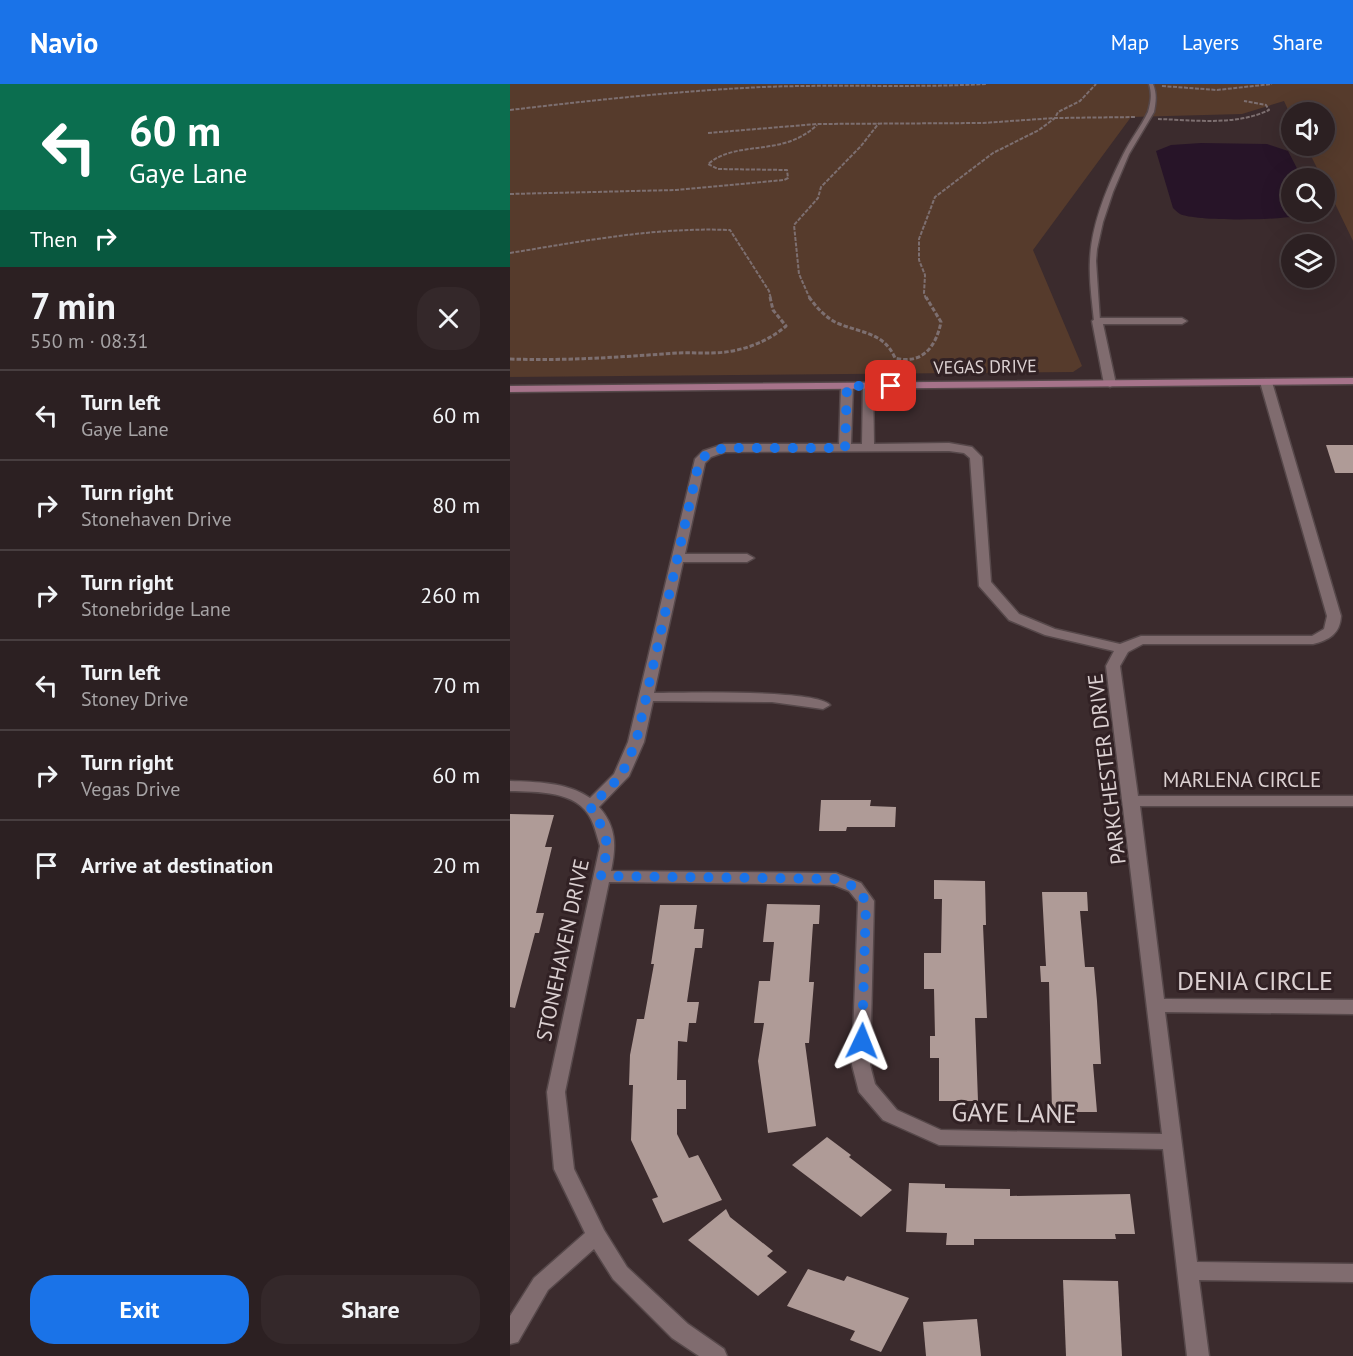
<!DOCTYPE html>
<meta charset="utf-8">
<style>
body{margin:0;font-family:"PT Sans",sans-serif;background:#34282a;color:#f1f3f6;height:100vh;display:flex;flex-direction:column;font-size:22px;white-space:nowrap}
*{box-sizing:border-box;margin:0}
p{font-size:20px;color:#a6a3a5}
.icon{flex:none;width:33px;height:33px;fill:none;stroke:currentColor;stroke-width:2;stroke-linecap:round;stroke-linejoin:round}
.map{position:relative;flex:1;overflow:hidden}
.panel{display:flex;flex-direction:column;background:#2c2022;width:510px}
.panel>*{flex:none}
.banner{background:#0b6e4f;color:#fff;overflow:hidden}
.fabs{position:absolute;left:771px;top:18px;display:grid;gap:12px}
.fabs a{display:grid;place-items:center;width:54px;height:54px;border-radius:50%;background:#2c2022;box-shadow:0 6px 24px #0002,0 0 0 2px #483e40;font-size:30px}
.pin{position:absolute;display:grid;place-items:center;width:51px;height:51px;color:#fff;margin:-26px;border-radius:12px;box-shadow:0 3px 9px #0006}
.me{position:absolute;width:66px;margin:-33px;rotate:2deg;stroke-linejoin:round;filter:drop-shadow(0 0 4px #0008)}
.turn{display:flex;align-items:center;gap:21px;height:126px;padding:0 30px;font-size:27px}
.turn .icon{width:78px;height:78px;stroke-width:2.5}
.turn b{display:block;font-size:42px;line-height:51px}
.then{display:flex;align-items:center;height:57px;padding:0 30px;background:#0003;gap:12px;font-size:22px}
.round{display:grid;place-items:center;flex:none;width:63px;height:63px;border-radius:24px;background:#34282a}
.headline{display:flex;align-items:center;justify-content:space-between;height:102px;padding:0 30px}
h1{font-size:36px;font-weight:600;line-height:45px}
.cta{display:flex;gap:12px;margin-top:auto;padding:12px 30px}
.cta a{flex:1;height:69px;border-radius:24px;background:#1a73e8;color:#fff;font-size:24px;font-weight:600;line-height:69px;text-align:center}
.cta a+a{background:#34282a;color:#f1f3f6}
ul{padding:0;list-style:none}
li{display:flex;align-items:center;gap:18px;height:90px;padding:0 30px;border-top:2px solid #483e40}
li div{flex:1}
li b{display:block;font-size:22px}
li em{font-style:normal}
header{display:flex;align-items:center;gap:36px;box-sizing:border-box;height:84px;padding:0 30px;background:#1a73e8;color:#fff}
header strong{font-size:28px}
nav{display:flex;gap:33px;margin-inline-start:auto;font-size:21px}
main{display:flex;flex:1;min-height:0}
.map>svg:first-child{display:block}
.green{fill:#563b2c}
.water{fill:#271428}
.building{fill:#af9b97}
.lines{fill:none;stroke-linecap:round;stroke-linejoin:round}
.service-casing{stroke:#56484a;stroke-width:3}
.minor-casing{stroke:#56484a;stroke-width:3}
.secondary-casing{stroke:#56484a;stroke-width:3}
.path-far1{stroke:#7d6f70;stroke-width:2;stroke-dasharray:4 1.5;stroke-linecap:butt}
.path{stroke:#7d6f70;stroke-width:3;stroke-dasharray:4.5 2;stroke-linecap:butt}
.service{fill:#806c6f;fill-rule:evenodd}
.minor{fill:#806c6f;fill-rule:evenodd}
.secondary{fill:#a6738a;fill-rule:evenodd}
.route{stroke:#1a73e8;stroke-width:10;stroke-dasharray:0 18}
.labels{text-anchor:middle;stroke-width:6;stroke-linejoin:round;paint-order:stroke}
.far-street-label{font-size:18px;fill:#dbd0d1;stroke:#312124}
.street-label{font-size:21px;fill:#dbd0d1;stroke:#312124}
.near-street-label{font-size:26px;fill:#dbd0d1;stroke:#312124}
</style>
<header>
<strong>Navio</strong>
<nav><a>Map</a><a>Layers</a><a>Share</a></nav>
</header>
<main>
<section class="panel">
<div class="banner">
<div class="turn"><svg class="icon" aria-label="left" viewBox="0 0 24 24"><path d="M17 20v-9H6M10 6l-5 5 5 5"/></svg><div><b>60 m</b>Gaye Lane</div></div>
<div class="then">Then<svg class="icon" aria-label="right" viewBox="0 0 24 24"><path d="M7 20v-9h11M14 6l5 5-5 5"/></svg></div>
</div>
<div class="headline"><div><h1>7 min</h1><p>550 m · 08:31</p></div><a class="round"><svg class="icon" aria-label="close" viewBox="0 0 24 24"><path d="M6 6l12 12M18 6L6 18"/></svg></a></div>
<ul>
<li><svg class="icon" aria-label="left" viewBox="0 0 24 24"><path d="M17 20v-9H6M10 6l-5 5 5 5"/></svg><div><b>Turn left</b><p>Gaye Lane</p></div><em>60 m</em></li>
<li><svg class="icon" aria-label="right" viewBox="0 0 24 24"><path d="M7 20v-9h11M14 6l5 5-5 5"/></svg><div><b>Turn right</b><p>Stonehaven Drive</p></div><em>80 m</em></li>
<li><svg class="icon" aria-label="right" viewBox="0 0 24 24"><path d="M7 20v-9h11M14 6l5 5-5 5"/></svg><div><b>Turn right</b><p>Stonebridge Lane</p></div><em>260 m</em></li>
<li><svg class="icon" aria-label="left" viewBox="0 0 24 24"><path d="M17 20v-9H6M10 6l-5 5 5 5"/></svg><div><b>Turn left</b><p>Stoney Drive</p></div><em>70 m</em></li>
<li><svg class="icon" aria-label="right" viewBox="0 0 24 24"><path d="M7 20v-9h11M14 6l5 5-5 5"/></svg><div><b>Turn right</b><p>Vegas Drive</p></div><em>60 m</em></li>
<li><svg class="icon" aria-label="arrive" viewBox="0 0 24 24"><path d="M6 21V4h12l-3 4 3 4H6"/></svg><div><b>Arrive at destination</b></div><em>20 m</em></li>
</ul>
<div class="cta"><a>Exit</a><a>Share</a></div>
</section>
<div class="map">
<svg width="843" height="1272" viewBox="0 0 843 1272">
<rect width="100%" height="100%" fill="#3b2b2d"/>
<path class="green" d="M0 0H843V157L815 99 814 94H812L796 62H814V28H782L781 32 774 17 732 30 621 33 523 166 572 282 563 288 0 293Z"/>
<path class="water" d="M691 59 757 60 778 67 792 94H782V128H804C788 137 686 138 670 130 667 128 665 126 663 124L646 67 661 61Z"/>
<g class="building">
<path d="M816 361H843V389H825Z"/>
<path d="M311 716H361L360 722 386 723 385 743H337L336 747H309Z"/>
<path d="M0 730 44 731 35 763H42L26 829H34L29 849H25L5 924 0 923Z"/>
<path d="M424 796 475 797 476 841H473L477 934H465L468 1017H429V974H420V952H425L424 905H414V869H431L432 815H424Z"/>
<path d="M532 808H577L578 827H570L575 883H584L587 917 591 980H583L587 1028H542L539 898H531L530 882H536Z"/>
<path d="M257 820 310 821 309 840H303L299 898H304L299 959H295L306 1042 258 1049 248 977 254 939H244L249 897H260L264 858H253Z"/>
<path d="M150 821H187L184 845H194L192 864H185L177 918H189L186 939H179L177 958 168 957 167 996H176V1025H167V1050L179 1074 188 1071 212 1116 153 1139 142 1115 148 1113 121 1056 123 1001H119L120 971 127 935H134L144 880H141Z"/>
<path d="M317 1053 341 1071 339 1073 382 1106 351 1133 282 1081Z"/>
<path d="M399 1099 435 1100V1104L500 1105V1112L620 1110 625 1150H605L606 1155H464V1161H436L437 1149 396 1148Z"/>
<path d="M216 1125 220 1133 263 1167 257 1172 277 1188 248 1212 178 1156Z"/>
<path d="M298 1185 334 1197 337 1192 399 1214 371 1268 340 1256 345 1247 277 1222Z"/>
<path d="M553 1196 608 1197 612 1272H556Z"/>
<path d="M467 1235 471 1272H416L413 1238Z"/>
</g>
<g class="lines">
<defs>
<path id="service" d="M639 0H643C647 10 646 17 644 28L619 70 603 108 593 138 587 165 586 177 590 237 587 239 584 237C582 217 579 197 580 177 581 141 597 103 613 71 620 56 631 43 638 28 641 17 642 10 639 0Z"/>
<g id="minor">
<path d="M587 234H672L677 237 672 240H593L606 300 600 303 594 300 582 237Z"/>
<path d="M756 295 762 298 831 532C830 550 819 556 803 560H633L618 568 610 582 628 712H843V722H630L654 915 843 916V930L655 928 687 1178 843 1180V1198L689 1196 699 1272H677L653 1065 429 1061 373 1036 349 1008 342 981 348 818 339 807 324 801 99 798 55 1008 64 1085 94 1146 117 1183 178 1240 214 1265 217 1272H189L162 1254 103 1195 84 1165 38 1206 8 1258 0 1260V1232L24 1194 75 1149 44 1085 37 1008 90 762C87 753 85 743 81 735 67 706 27 708 0 707V697C26 698 57 698 80 714L104 690 118 658 185 375 193 367 214 360H329L331 302 337 299 343 302 341 360H352L353 302 355 300H363L364 360 439 359 462 363 472 373 481 498 509 530 545 545 610 560 631 552H802L814 545 817 532 750 298ZM439 367 454 369 460 374 469 502 499 536 535 551 604 567 596 582 652 1050 431 1046 387 1026 365 1000 360 981 364 817 351 799 326 789 101 787C106 763 107 743 89 723L119 692 134 658 143 617 262 618 313 625 320 621C306 605 172 609 144 609L173 478H237L244 474 237 470H175L195 379 201 373 215 368Z"/>
</g>
<path id="secondary" d="M843 294V300L0 308V302Z"/>
</defs>
<use href="#service" class="service-casing"/>
<use href="#minor" class="minor-casing"/>
<use href="#secondary" class="secondary-casing"/>
<g class="path-far1">
<path d="M652 2 707 6 762 0"/>
<path d="M0 26C85 16 168 7 253 3 328 0 402 4 476 0"/>
<path d="M648 35C683 36 726 42 759 26L756 21 734 17"/>
<path d="M198 49 307 40 473 39 545 34 626 33"/>
<path d="M0 110 166 106 274 96 278 94 277 86 208 85 198 80C228 55 272 74 307 41"/>
<path d="M0 169C74 157 145 143 220 146L259 207 261 215"/>
<path d="M300 215 289 190 284 141 308 114 311 103 351 62 369 39"/>
<path d="M416 215 414 209 415 191 409 176V155L425 113 483 69 529 46 545 34 548 28 570 17 586 0"/>
</g>
<g class="path">
<path d="M299 213C307 224 315 233 327 239 350 249 374 248 385 274 412 281 426 263 431 238L416 213"/>
<path d="M0 275C56 277 111 273 167 269 187 268 206 271 227 266 245 262 262 254 276 242L263 226 260 213"/>
</g>
<use href="#service" class="service"/>
<use href="#minor" class="minor"/>
<use href="#secondary" class="secondary"/>
</g>
<g class="lines">
<path class="route" d="M352 957 356 817 345 803 326 795 91 792 98 762 87 731 80 723 111 692 126 658 189 378 197 370 214 364H335L337 302H381"/>
</g>
<g class="labels">
<g class="far-street-label">
<text transform="translate(475 283) rotate(-1)" y="6">VEGAS DRIVE</text>
</g>
<g class="street-label">
<text transform="translate(597 685) rotate(-97)" y="7">PARKCHESTER DRIVE</text>
<text x="732" y="703">MARLENA CIRCLE</text>
<text transform="translate(53 866) rotate(-78)" y="7">STONEHAVEN DRIVE</text>
</g>
<g class="near-street-label">
<text x="745" y="906">DENIA CIRCLE</text>
<text transform="translate(504 1029) rotate(1)" y="9">GAYE LANE</text>
</g>
</g>
</svg>
<div class="fabs">
<a><svg class="icon" aria-label="sound" viewBox="0 0 24 24"><path d="M4 9h4l5-4v14l-5-4H4zM17 9q2 3 0 6"/></svg></a>
<a><svg class="icon" aria-label="search" viewBox="0 0 24 24"><circle cx="10" cy="10" r="6"/><path d="M15 15l6 6"/></svg></a>
<a><svg class="icon" aria-label="layers" viewBox="0 0 24 24"><path d="M12 4l9 5-9 5-9-5zM3 14l9 5 9-5"/></svg></a>
</div>
<div class="pin" style="left:381px;top:302px;background:#d93025"><svg class="icon" aria-label="arrive" viewBox="0 0 24 24"><path d="M6 21V4h12l-3 4 3 4H6"/></svg></div>
<svg class="me" style="left:352px;top:957px" viewBox="-20 -20 40 40"><path d="M0-17L14 15 0 8-14 15z" fill="#1a73e8" stroke="#fff" stroke-width="4"/></svg>
</div>
</main>
